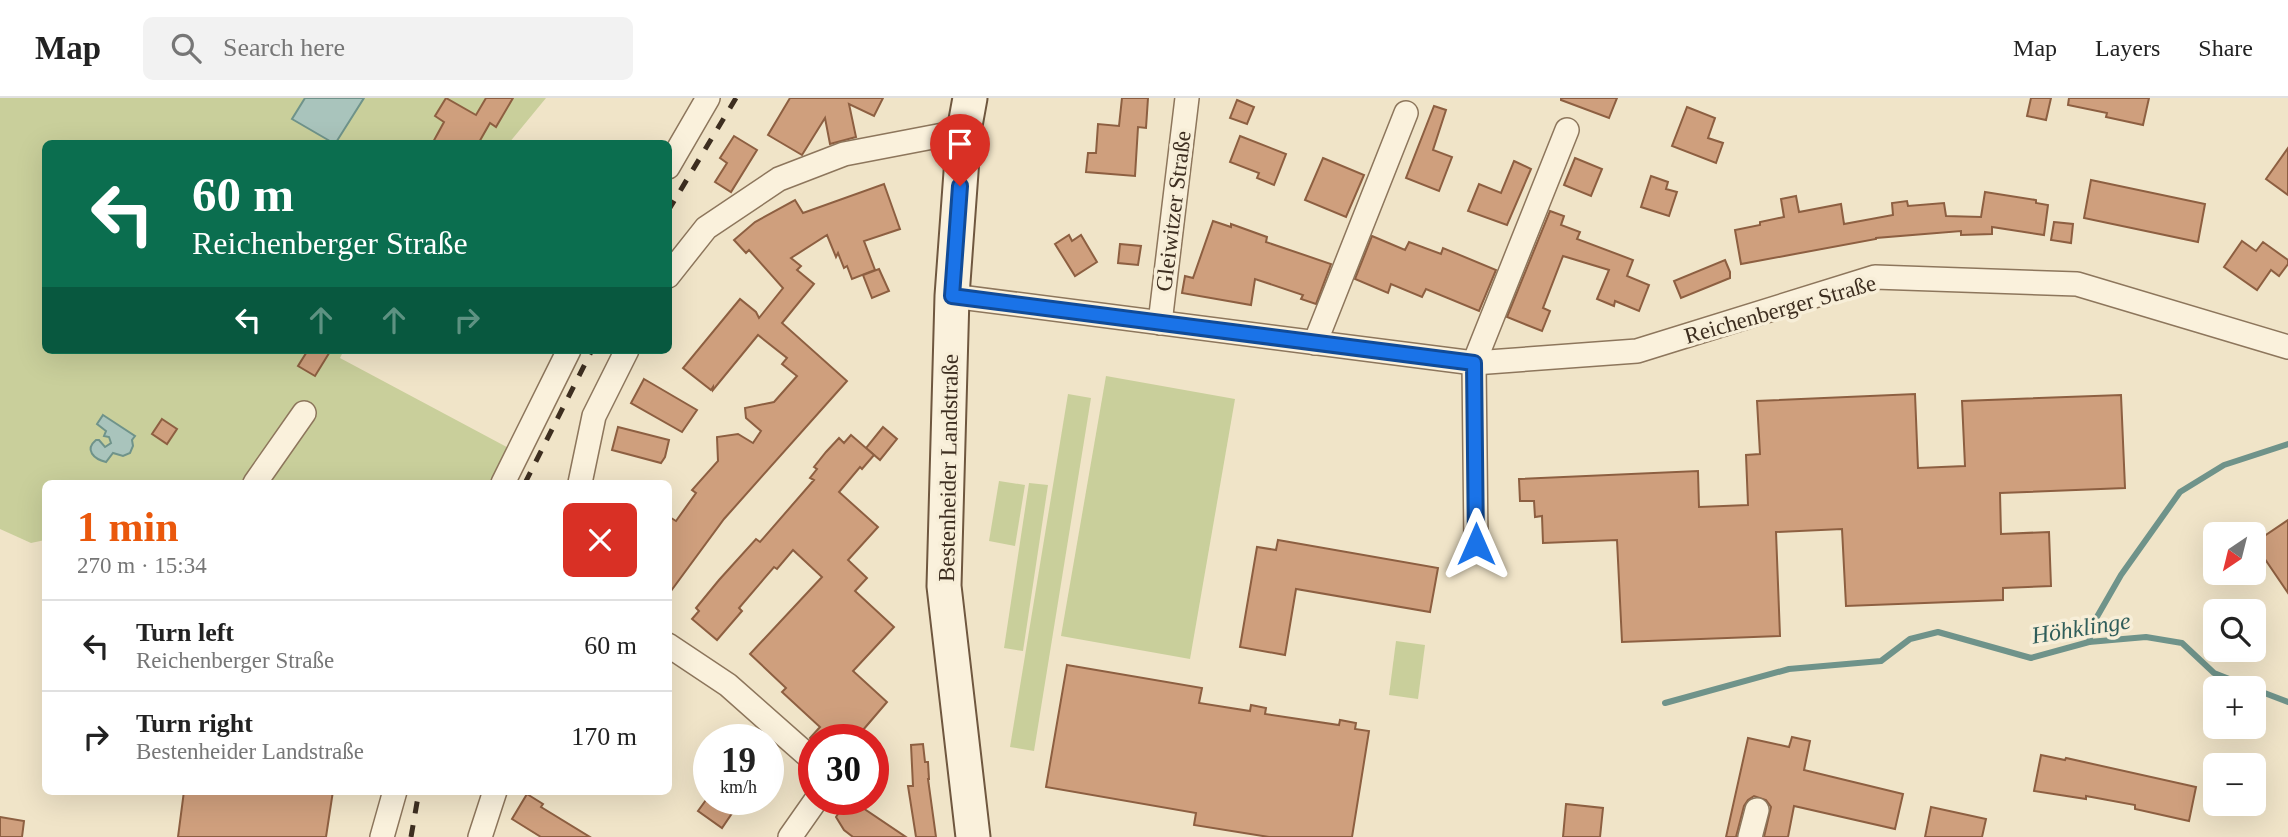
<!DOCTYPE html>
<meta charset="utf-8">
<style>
body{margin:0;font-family:"Times New Roman",serif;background:#f2f2f2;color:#222;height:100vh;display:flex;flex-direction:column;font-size:26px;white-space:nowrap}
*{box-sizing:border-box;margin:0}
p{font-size:23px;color:#767676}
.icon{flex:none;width:38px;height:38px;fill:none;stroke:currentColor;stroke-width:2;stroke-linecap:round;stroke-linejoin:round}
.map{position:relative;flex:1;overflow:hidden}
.details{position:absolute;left:42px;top:382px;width:630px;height:315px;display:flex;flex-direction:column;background:#fff;border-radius:10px;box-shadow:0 7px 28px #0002}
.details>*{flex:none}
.top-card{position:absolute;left:42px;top:42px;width:630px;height:214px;border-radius:10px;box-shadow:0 7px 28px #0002;background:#0b6e4f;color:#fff;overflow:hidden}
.needle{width:46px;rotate:215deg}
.fabs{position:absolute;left:2203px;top:424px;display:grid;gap:14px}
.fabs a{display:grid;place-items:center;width:63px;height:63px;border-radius:10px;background:#fff;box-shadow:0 7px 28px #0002;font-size:35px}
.speed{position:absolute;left:693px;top:626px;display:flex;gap:14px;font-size:35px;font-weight:700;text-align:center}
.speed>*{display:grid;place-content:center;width:91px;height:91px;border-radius:50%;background:#fff;box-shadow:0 7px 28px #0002;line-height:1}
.speed small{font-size:18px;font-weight:400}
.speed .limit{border:10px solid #d22;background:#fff;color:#111}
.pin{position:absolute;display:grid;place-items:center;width:60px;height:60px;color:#fff;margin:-72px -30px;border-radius:50% 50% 50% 0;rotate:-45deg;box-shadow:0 0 7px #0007}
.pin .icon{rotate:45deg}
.me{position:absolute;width:77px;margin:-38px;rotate:0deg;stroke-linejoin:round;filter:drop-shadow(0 0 5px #0008)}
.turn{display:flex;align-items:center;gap:24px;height:147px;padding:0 35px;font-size:32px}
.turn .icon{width:91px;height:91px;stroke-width:2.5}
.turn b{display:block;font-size:49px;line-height:60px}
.lanes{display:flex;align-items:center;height:66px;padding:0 35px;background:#0003;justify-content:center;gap:35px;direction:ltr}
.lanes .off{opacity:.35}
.round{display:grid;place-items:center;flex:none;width:74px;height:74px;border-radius:10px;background:#f2f2f2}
.head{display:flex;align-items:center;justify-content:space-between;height:119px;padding:0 35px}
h1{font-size:42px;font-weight:700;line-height:52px;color:#ea580c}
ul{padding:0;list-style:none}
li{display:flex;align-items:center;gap:21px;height:91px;padding:0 35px;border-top:2px solid #e0e0e0}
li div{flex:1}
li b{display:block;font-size:26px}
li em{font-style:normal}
header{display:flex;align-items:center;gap:42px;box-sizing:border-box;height:98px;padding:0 35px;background:#fff;border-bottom:2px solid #e0e0e0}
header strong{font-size:33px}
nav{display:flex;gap:38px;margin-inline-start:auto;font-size:24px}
.search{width:490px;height:63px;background:#f2f2f2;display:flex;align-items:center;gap:18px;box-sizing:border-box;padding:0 24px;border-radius:10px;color:#767676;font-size:26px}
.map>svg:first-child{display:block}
.green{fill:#c9cf9b}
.water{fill:#a9c4bc;stroke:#6f938a;stroke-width:2}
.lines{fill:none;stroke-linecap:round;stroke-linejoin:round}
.stream{stroke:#6f938a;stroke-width:6}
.building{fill:#cf9f7d;stroke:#8d5f41;stroke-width:2}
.minor-casing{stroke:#8d765c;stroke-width:26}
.secondary-casing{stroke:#6f573f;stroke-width:37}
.minor{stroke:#faf1dc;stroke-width:23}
.secondary{stroke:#faf1dc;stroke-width:33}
.rail{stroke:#3d2e20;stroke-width:5;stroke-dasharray:12 12;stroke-linecap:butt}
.route-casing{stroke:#114b97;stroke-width:18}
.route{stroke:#1a73e8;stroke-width:12}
.labels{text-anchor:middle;stroke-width:7;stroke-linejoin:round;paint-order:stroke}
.street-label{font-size:23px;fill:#3d2e20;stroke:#f7eed8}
.water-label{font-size:24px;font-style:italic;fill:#2f5d5a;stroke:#f7eed8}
</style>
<header>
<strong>Map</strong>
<div class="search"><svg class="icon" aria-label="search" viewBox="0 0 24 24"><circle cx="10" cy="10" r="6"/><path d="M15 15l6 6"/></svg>Search here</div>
<nav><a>Map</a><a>Layers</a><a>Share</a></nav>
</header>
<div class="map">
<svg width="2288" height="739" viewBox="0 0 2288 739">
<rect width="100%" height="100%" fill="#f0e4c8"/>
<g class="green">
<path d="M0 0H546L509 45 46 46V252H344L340 260 518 355 503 385H46L45 442 31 445 0 431Z"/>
<path d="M1106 278 1235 301 1190 561 1061 538Z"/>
<path d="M1068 296 1091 300 1034 653 1010 649Z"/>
<path d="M999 383 1025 387 1015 448 989 443Z"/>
<path d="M1029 385 1048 387 1023 553 1004 550Z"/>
<path d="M1396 543 1425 547 1418 601 1389 597Z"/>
</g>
<g class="water">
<path d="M305 0H364L335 46 292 21Z"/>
<path d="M103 317 135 338 132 342 133 348 130 355 123 358 113 355 106 364C94 361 84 352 96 342H99L105 349 111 345 109 339 104 338 106 333 97 326Z"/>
</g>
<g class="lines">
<g class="stream">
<path d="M2089 544 2094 524 2121 477 2180 394 2224 367 2288 346"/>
<path d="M2254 591 2288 604"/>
<path d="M1665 605 1789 571 1881 563 1910 541 1938 534 2031 560 2089 544 2146 539 2182 545 2214 575 2252 590"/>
</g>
</g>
<g class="building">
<path d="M446 0 476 17 486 0H513L496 29 490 25 478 46H432L444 24 435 18Z"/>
<path d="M790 0H883L874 18 849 6 856 39 830 46 825 20 802 57 768 37Z"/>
<path d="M1122 0H1148L1146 30 1138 29 1135 78 1086 74 1088 55H1096L1098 26 1119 28Z"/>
<path d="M1561 0H1617L1609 20 1561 2Z"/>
<path d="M2031 0H2051L2046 22 2027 18Z"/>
<path d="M2069 0H2149L2143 27 2106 19 2107 15 2068 7Z"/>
<path d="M1237 2 1254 9 1247 26 1230 20Z"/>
<path d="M1434 8 1446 12 1433 52 1452 59 1439 93 1406 80Z"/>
<path d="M1687 9 1715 20 1708 40 1723 45 1716 65 1672 48Z"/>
<path d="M734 38 757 52 731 94 715 84 727 65 720 60Z"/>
<path d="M1240 38 1286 56 1274 87 1257 80 1259 75 1230 64Z"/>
<path d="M2288 50V97L2266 81Z"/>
<path d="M1323 60 1364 77 1346 119 1305 102Z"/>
<path d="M1575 60 1602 71 1591 98 1564 87Z"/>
<path d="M1514 63 1531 71 1507 127 1468 113 1479 86 1501 95Z"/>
<path d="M1651 78 1668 84 1666 91 1677 94 1669 118 1641 109Z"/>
<path d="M2091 82 2205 106 2198 144 2084 120Z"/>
<path d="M884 86 900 131 864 143 875 172 852 181 847 168 844 170 838 155 836 159 827 137 791 160 801 168 797 172 814 186 782 225 847 283 724 421 668 497V418L676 423 696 395 692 392 718 363 717 339 738 336 753 345 761 333 746 320 745 310 774 304 797 278 782 266 787 260 758 237 713 292V289L711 292 683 270 740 201 756 214 759 220 783 190 749 152 746 155 734 142 755 124 795 102 803 115Z"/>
<path d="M1985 94 2036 102V105L2048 107 2044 137 1992 129V136L1961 137V133L1876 140V141L1741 166 1735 132 1760 127V124L1784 119 1781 101 1796 98 1799 114 1841 106 1844 126 1893 117 1892 105 1907 103 1908 108 1944 105 1946 118 1981 119Z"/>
<path d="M1550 113 1564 118 1561 127 1580 134 1577 141 1633 162 1627 178 1649 187 1639 213 1615 203 1614 208 1597 201 1609 172 1563 158 1543 210 1550 213 1542 233 1507 219Z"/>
<path d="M1213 123 1231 129V126L1267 139 1266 144 1331 166 1316 206 1301 201 1303 197 1255 181 1251 207 1182 195 1185 178 1193 180Z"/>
<path d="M2054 124 2073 126 2071 145 2051 142Z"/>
<path d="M1069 137 1072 143 1081 137 1097 164 1075 178 1055 146Z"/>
<path d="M1372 138 1405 152 1409 144 1441 156 1443 150 1496 172 1479 213 1426 191 1422 199 1391 186 1388 195 1355 181Z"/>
<path d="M2242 143 2256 153 2263 144 2288 162V166L2279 178 2271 172 2257 192 2224 169Z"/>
<path d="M1120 146 1141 148 1138 167 1118 165Z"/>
<path d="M1725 162 1730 174V180L1681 200 1674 183Z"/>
<path d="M879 171 889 193 872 200 863 177Z"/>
<path d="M308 252H331L315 278 298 268Z"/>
<path d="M644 281 697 312 682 334 631 305Z"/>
<path d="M1915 296 1918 370 1965 368 1962 303 2121 297 2125 390 2000 395 2001 436 2049 434 2051 488 2003 490V502L1846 508 1842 431 1776 434 1780 538 1622 544 1617 442 1543 445 1542 418 1535 419 1534 403H1520L1519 381 1698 373 1699 409 1748 407 1746 357 1760 356 1757 303Z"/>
<path d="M162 321 177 331 167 346 152 336Z"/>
<path d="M618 329 669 342 665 359 661 365 612 352Z"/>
<path d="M883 329 897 341 880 362 866 350Z"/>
<path d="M851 337 874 357 862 371 860 369 839 394 878 429 848 462 867 480 855 493 894 529 853 573 887 604 863 632 875 642H812L810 640 820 629 782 594 786 590 750 556 822 479 793 452 777 471 774 469 739 510 742 513 717 542 692 521 699 513 696 510 719 482 756 441 760 444 814 382 810 380 817 371 814 369 826 354 839 340 844 345Z"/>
<path d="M2288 422V495L2254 445Z"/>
<path d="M1278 442 1438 470 1430 514 1296 491 1285 557 1240 549 1257 449 1276 452Z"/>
<path d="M1067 567 1202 590 1199 605 1250 613 1251 607 1266 610 1265 616 1339 627 1340 622 1356 625 1355 631 1369 633 1352 739H1269L1194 727 1196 715 1046 689Z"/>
<path d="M1792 639 1810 643 1804 672 1903 696 1895 731 1794 708 1788 739H1764L1771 709 1766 702 1754 698 1748 702 1744 708 1736 739H1726L1748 640 1789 649Z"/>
<path d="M923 646 925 664H928L929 681H928L936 739H916L908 688H913L911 647Z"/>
<path d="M2041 657 2065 662 2066 660 2196 689 2189 723 2135 711V707L2086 698V701L2034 693Z"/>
<path d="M184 693H333L326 739H178Z"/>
<path d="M527 696 543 706 541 709 590 739H541L512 721Z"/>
<path d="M706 702H741L722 730 698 713Z"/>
<path d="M847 702H851L906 739H853L844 732 836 719Z"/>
<path d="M1566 706 1603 710 1600 739H1563Z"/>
<path d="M1931 709 1986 721 1982 739H1925Z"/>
<path d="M0 719 24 723 22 739H0Z"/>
</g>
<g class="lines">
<defs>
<g id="minor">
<path d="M668 69 708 0"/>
<path d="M668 178 706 130 779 81 844 56 964 33"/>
<path d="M952 198 1474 265 1637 253 1875 179 2077 186 2288 249"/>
<path d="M1160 225 1187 0"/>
<path d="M1315 245 1406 15"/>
<path d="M255 385 304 315"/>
<path d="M503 385 569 252"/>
<path d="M580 385 594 318 627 252"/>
<path d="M1476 446 1474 265 1567 32"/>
<path d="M668 547 728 587 814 663"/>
<path d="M382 739 395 693"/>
<path d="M480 739 495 693"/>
<path d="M790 739 816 702"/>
<path d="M1750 739 1757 712"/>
</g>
<path id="secondary" d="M970 0 964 33 952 198 944 488 973 739"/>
</defs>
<use href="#minor" class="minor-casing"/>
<use href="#secondary" class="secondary-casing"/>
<use href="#minor" class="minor"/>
<use href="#secondary" class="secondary"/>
<g class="rail">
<path d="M668 113 736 0"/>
<path d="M525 385 592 252"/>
<path d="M411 739 419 693"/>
</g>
</g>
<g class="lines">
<defs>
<path id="route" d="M960 88 952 198 1474 265 1476 446"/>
</defs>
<use href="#route" class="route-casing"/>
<use href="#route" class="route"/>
</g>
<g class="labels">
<g class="street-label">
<text transform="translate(1173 113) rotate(-83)" y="8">Gleiwitzer Straße</text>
<text transform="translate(1780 211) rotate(-16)" y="8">Reichenberger Straße</text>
<text transform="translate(948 370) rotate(-89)" y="8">Bestenheider Landstraße</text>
</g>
<g class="water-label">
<text transform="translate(2081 530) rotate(-9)" y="8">Höhklinge</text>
</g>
</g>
</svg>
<div class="fabs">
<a><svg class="needle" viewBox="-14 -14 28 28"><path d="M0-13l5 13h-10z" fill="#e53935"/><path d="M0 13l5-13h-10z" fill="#767676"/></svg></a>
<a><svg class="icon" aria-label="search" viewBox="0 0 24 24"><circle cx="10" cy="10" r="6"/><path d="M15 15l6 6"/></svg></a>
<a>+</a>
<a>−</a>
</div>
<div class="speed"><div>19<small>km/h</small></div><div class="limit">30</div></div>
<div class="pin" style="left:960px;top:88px;background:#d93025"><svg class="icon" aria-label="arrive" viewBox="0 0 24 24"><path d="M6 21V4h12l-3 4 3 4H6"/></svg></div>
<svg class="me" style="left:1476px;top:446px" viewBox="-20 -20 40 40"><path d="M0-17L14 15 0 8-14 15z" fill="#1a73e8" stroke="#fff" stroke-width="4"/></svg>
<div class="top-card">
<div class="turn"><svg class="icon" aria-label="left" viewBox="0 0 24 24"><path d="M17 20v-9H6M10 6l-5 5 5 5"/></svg><div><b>60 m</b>Reichenberger Straße</div></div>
<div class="lanes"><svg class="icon" aria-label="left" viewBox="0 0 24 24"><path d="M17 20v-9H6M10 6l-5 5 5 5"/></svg><svg class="icon off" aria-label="ahead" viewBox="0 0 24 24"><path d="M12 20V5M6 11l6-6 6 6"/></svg><svg class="icon off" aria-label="ahead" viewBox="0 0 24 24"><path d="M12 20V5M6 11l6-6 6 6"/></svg><svg class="icon off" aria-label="right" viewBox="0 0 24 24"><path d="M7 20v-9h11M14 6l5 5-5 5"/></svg></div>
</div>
<section class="details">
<div class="head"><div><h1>1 min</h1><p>270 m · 15:34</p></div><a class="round" style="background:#d93025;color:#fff"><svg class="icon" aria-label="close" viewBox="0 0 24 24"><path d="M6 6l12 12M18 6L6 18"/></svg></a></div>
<ul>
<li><svg class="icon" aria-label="left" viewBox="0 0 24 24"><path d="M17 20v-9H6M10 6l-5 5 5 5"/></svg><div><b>Turn left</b><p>Reichenberger Straße</p></div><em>60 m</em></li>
<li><svg class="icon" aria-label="right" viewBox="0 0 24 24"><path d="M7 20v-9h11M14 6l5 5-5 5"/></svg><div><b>Turn right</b><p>Bestenheider Landstraße</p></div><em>170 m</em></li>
</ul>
</section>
</div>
